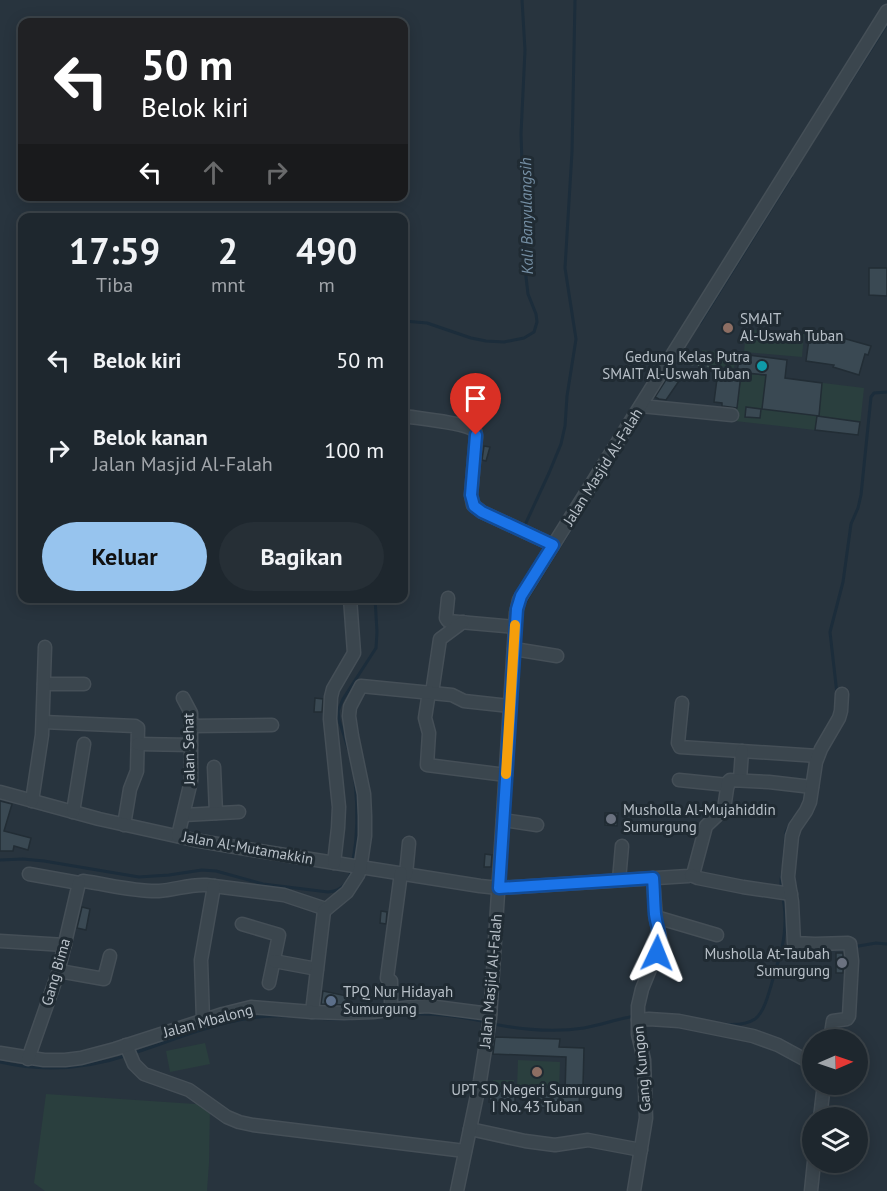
<!DOCTYPE html>
<html lang="id">
<style>
body{margin:0;font-family:"PT Sans",sans-serif;background:#262f36;color:#f1f3f6;height:100vh;display:flex;flex-direction:column;font-size:22px;white-space:nowrap}
*{box-sizing:border-box;margin:0}
p{font-size:20px;color:#a1a5aa}
.icon{flex:none;width:33px;height:33px;fill:none;stroke:currentColor;stroke-width:2;stroke-linecap:round;stroke-linejoin:round}
.map{position:relative;flex:1;overflow:hidden}
.sheet{position:absolute;left:18px;top:213px;width:390px;height:390px;display:flex;flex-direction:column;background:#1e272e;border-radius:12px;box-shadow:0 3px 15px #0003,0 0 0 2px #3c444a}
.sheet>*{flex:none}
.hud{position:absolute;left:18px;top:18px;width:390px;height:183px;border-radius:12px;box-shadow:0 3px 15px #0003,0 0 0 2px #3c444a;background:#202124;color:#fff;overflow:hidden}
.needle{width:39px;rotate:88deg}
.controls{position:absolute;left:802px;top:1029px;display:grid;gap:12px}
.controls a{display:grid;place-items:center;width:66px;height:66px;border-radius:50%;background:#1e272e;box-shadow:0 3px 15px #0003,0 0 0 2px #3c444a;font-size:30px}
.pin{position:absolute;display:grid;place-items:center;width:51px;height:51px;color:#fff;margin:-62px -26px;border-radius:50% 50% 50% 0;rotate:-45deg;box-shadow:0 0 6px #0007}
.pin .icon{rotate:45deg}
.me{position:absolute;width:66px;margin:-33px;rotate:2deg;stroke-linejoin:round;filter:drop-shadow(0 0 4px #0008)}
.turn{display:flex;align-items:center;gap:21px;height:126px;padding:0 24px;font-size:27px}
.turn .icon{width:78px;height:78px;stroke-width:2.5}
.turn b{display:block;font-size:42px;line-height:51px}
.lanes{display:flex;align-items:center;height:57px;padding:0 24px;background:#0003;justify-content:center;gap:30px;direction:ltr}
.lanes .off{opacity:.35}
.eta{display:flex;justify-content:space-evenly;align-items:center;height:102px;text-align:center}
.eta b{font-size:36px;font-weight:600;line-height:42px}
.action{display:flex;gap:12px;margin-top:auto;padding:12px 24px}
.action a{flex:1;height:69px;border-radius:36px;background:#97c4ee;color:#111;font-size:24px;font-weight:600;line-height:69px;text-align:center}
.action a+a{background:#262f36;color:#f1f3f6}
ul{padding:0;list-style:none}
li{display:flex;align-items:center;gap:18px;height:90px;padding:0 24px}
li div{flex:1}
li b{display:block;font-size:22px}
li em{font-style:normal}
.map>svg:first-child{display:block}
.green{fill:#2a3f3e}
.lines{fill:none;stroke-linecap:round;stroke-linejoin:round}
.stream{stroke:#1c2d3b;stroke-width:3}
.building{fill:#3a4953;stroke:#222d35;stroke-width:1.5}
.minor-casing{stroke:#454f57;stroke-width:15}
.path{stroke:#435755;stroke-width:1.5;stroke-dasharray:4.5 4.5;stroke-linecap:butt}
.minor{stroke:#3b464e;stroke-width:12}
.route-casing{stroke:#114b97;stroke-width:15}
.route{stroke:#1a73e8;stroke-width:10}
.slow{stroke:#f59e0b;stroke-width:10}
.education-dot{fill:#8d6e63;stroke:#202b33;stroke-width:2}
.culture-dot{fill:#0f9aa8;stroke:#202b33;stroke-width:2}
.worship-dot{fill:#6b7280;stroke:#202b33;stroke-width:2}
.service-dot{fill:#5c6f8a;stroke:#202b33;stroke-width:2}
.labels{text-anchor:middle;stroke-width:6;stroke-linejoin:round;paint-order:stroke}
.poi-label{font-size:15px;fill:#b8c0c8;stroke:#202b33;text-anchor:start}
.street-label{font-size:15px;fill:#b8c0c8;stroke:#202b33}
.water-label{font-size:16px;font-style:italic;fill:#758fa4;stroke:#202b33}
</style>
<div class="map">
<svg width="887" height="1191" viewBox="0 0 887 1191">
<rect width="100%" height="100%" fill="#28343e"/>
<g class="green">
<path d="M746 329 804 334 802 357 744 352Z"/>
<path d="M702 350 736 354 734 368 700 364Z"/>
<path d="M742 373 864 388 859 435 735 421Z"/>
<path d="M205 1043 210 1064 170 1072 166 1051Z"/>
<path d="M518 1060 560 1062 559 1090 517 1088Z"/>
<path d="M493 1080H514V1089H492Z"/>
<path d="M46 1094 210 1105 209 1163 207 1191H45L34 1183Z"/>
</g>
<g class="lines">
<g class="stream">
<path d="M847 87 887 24"/>
<path d="M404 321 427 323 471 338 486 341 504 342 524 338 534 332 537 322 536 314 528 294 526 277 521 134 525 50 522 0"/>
<path d="M700 323 791 177"/>
<path d="M524 527 549 473 561 444 565 426 567 396 576 339 565 268 572 152 575 0"/>
<path d="M523 606 644 411"/>
<path d="M837 694 830 632 843 582 851 524 858 508 861 495 871 397 874 393 887 392"/>
<path d="M350 754 339 720 338 711 343 699 376 648 377 632 375 598"/>
<path d="M784 856 786 832 793 819"/>
<path d="M0 860 23 859 44 861 139 877 169 875 202 870 216 871 263 884 328 892C343 891 349 882 352 868"/>
<path d="M353 861C358 834 358 809 355 781"/>
<path d="M781 888V879L784 865"/>
<path d="M853 947 876 943 887 944"/>
<path d="M826 949H847"/>
<path d="M780 956C785 937 787 918 783 898"/>
<path d="M399 1015C431 1012 456 1016 487 1022"/>
<path d="M312 1018 333 1019H350"/>
<path d="M493 1024C524 1030 553 1033 584 1028 601 1025 617 1019 635 1016"/>
<path d="M722 1024C732 1025 746 1025 755 1019 768 1010 773 972 780 957L787 952 808 949"/>
<path d="M134 1053C183 1037 235 1013 287 1016"/>
<path d="M0 1062C43 1072 86 1069 128 1055"/>
</g>
</g>
<g class="building">
<path d="M869 268H887V296L869 295Z"/>
<path d="M810 332 839 337 871 346 868 355 865 354 859 375 833 367 834 365 806 361Z"/>
<path d="M740 354 787 360 785 378 822 383 819 416 762 409 766 375 737 372Z"/>
<path d="M718 371 741 374 737 408 722 406V403L714 402Z"/>
<path d="M669 375 679 381 666 400 659 399 655 397Z"/>
<path d="M746 407 761 409 760 418 745 417Z"/>
<path d="M817 416 860 422 858 435 815 430Z"/>
<path d="M484 446 490 447 486 461 482 460Z"/>
<path d="M315 698 323 699 322 712H314Z"/>
<path d="M0 801 12 804 4 831 31 838 28 850 14 846 13 851H0Z"/>
<path d="M605 813H618L617 826 605 825Z"/>
<path d="M485 854 492 855 491 867H484Z"/>
<path d="M82 907 90 909 86 930 77 928Z"/>
<path d="M381 911 387 912 386 924 380 923Z"/>
<rect x="836" y="953" width="7" height="20"/>
<path d="M323 991 347 996 346 1005 321 1004Z"/>
<path d="M495 1037 560 1039 559 1047 584 1048 583 1085H580L579 1106 560 1105 559 1109 534 1107 536 1092 565 1095 566 1057 493 1054Z"/>
<path d="M490 1091 515 1092V1103L489 1102Z"/>
</g>
<g class="lines">
<defs>
<g id="minor">
<path d="M641 406 732 415"/>
<path d="M404 416C416 418 464 423 472 429 476 431 476 433 476 437L471 495 473 505 482 512 553 545"/>
<path d="M448 598 446 618 448 621 515 627"/>
<path d="M514 649 557 656"/>
<path d="M44 684H84"/>
<path d="M429 692 425 718 429 733 427 765 506 775"/>
<path d="M432 693 440 639 463 622"/>
<path d="M682 703 678 743 680 747 818 756"/>
<path d="M43 722 135 726 138 728 137 771 130 789 124 825"/>
<path d="M191 726 272 725"/>
<path d="M138 744 191 745"/>
<path d="M214 767 216 813"/>
<path d="M679 780 728 785"/>
<path d="M740 780 742 751"/>
<path d="M0 792 99 819 194 840 253 850 480 886 499 888 688 876 692 875 694 871 706 826 724 809 728 782 730 780 769 782 812 787"/>
<path d="M32 801 42 735 45 647"/>
<path d="M73 812 84 744"/>
<path d="M184 815 239 812"/>
<path d="M503 820 537 825"/>
<path d="M178 836 191 781V713L183 698"/>
<path d="M334 863 338 828 339 807 330 719 331 697 333 689 354 653 350 598"/>
<path d="M29 874 79 883 83 881C106 884 136 892 159 891 175 890 190 884 206 885L284 895 326 909"/>
<path d="M406 874 409 843"/>
<path d="M691 875 698 878 743 887 791 894"/>
<path d="M619 880 622 846"/>
<path d="M656 917 717 935"/>
<path d="M242 924 279 935 269 983"/>
<path d="M0 941 65 945"/>
<path d="M274 961 317 969"/>
<path d="M59 971 104 979 110 956"/>
<path d="M391 1009V981L387 978 401 873"/>
<path d="M312 1012 324 911 347 892 358 875 360 870 365 836V816L364 794 352 736 349 716 350 707 361 686 452 695 464 701 510 706"/>
<path d="M203 1020 201 960 214 886"/>
<path d="M638 1020 649 1019 679 1021 753 1036 778 1045 813 1064"/>
<path d="M830 1040 833 1021 847 1019 849 1016 852 961 850 944 848 943 815 944 794 943 792 902 788 877 792 836 795 827 806 811 810 802 816 762 821 749 839 718 841 711 842 694"/>
<path d="M126 1045 134 1064 144 1074 189 1090 227 1117 239 1122 253 1125 465 1151"/>
<path d="M0 1053 44 1060H65L81 1058 115 1049 223 1014 251 1007 312 1012 344 1013 373 1012 412 1007 428 1006 490 1014"/>
<path d="M28 1059 58 973 79 883"/>
<path d="M820 1118 824 1084"/>
<path d="M470 1129 525 1141 555 1145 588 1140 641 1150"/>
<path d="M457 1191 480 1081 490 1018 516 613 519 600 887 11"/>
<path d="M634 1191 646 1118 644 1060 638 1034V1006L642 989 659 947 660 937 656 919 653 878"/>
<path d="M811 1191 814 1162"/>
</g>
</defs>
<use href="#minor" class="minor-casing"/>
<path class="path" d="M680 363 736 370"/>
<use href="#minor" class="minor"/>
</g>
<g class="lines">
<defs>
<path id="route" d="M476 435 471 495 474 506 482 512 553 545 521 596 517 609 499 888 653 878C654 890 654 902 655 914 657 929 663 939 657 953"/>
</defs>
<use href="#route" class="route-casing"/>
<use href="#route" class="route"/>
<path class="slow" d="M506 774 515 625"/>
</g>
<g class="education-dot">
<circle cx="728" cy="328" r="6"/>
<circle cx="537" cy="1072" r="6"/>
</g>
<circle class="culture-dot" cx="762" cy="366" r="6"/>
<g class="worship-dot">
<circle cx="611" cy="819" r="6"/>
<circle cx="842" cy="963" r="6"/>
</g>
<circle class="service-dot" cx="331" cy="1001" r="6"/>
<g class="labels">
<g class="poi-label">
<text x="740" y="324">SMAIT<tspan x="740" dy="17">Al-Uswah Tuban</tspan></text>
<text x="750" y="362" text-anchor="end">Gedung Kelas Putra<tspan x="750" dy="17">SMAIT Al-Uswah Tuban</tspan></text>
<text x="623" y="815">Musholla Al-Mujahiddin<tspan x="623" dy="17">Sumurgung</tspan></text>
<text x="830" y="959" text-anchor="end">Musholla At-Taubah<tspan x="830" dy="17">Sumurgung</tspan></text>
<text x="343" y="997">TPQ Nur Hidayah<tspan x="343" dy="17">Sumurgung</tspan></text>
<text x="537" y="1095" text-anchor="middle">UPT SD Negeri Sumurgung<tspan x="537" dy="17">I No. 43 Tuban</tspan></text>
</g>
<g class="street-label">
<text transform="translate(603 467) rotate(-58)" y="5">Jalan Masjid Al-Falah</text>
<text transform="translate(189 749) rotate(-91)" y="5">Jalan Sehat</text>
<text transform="translate(248 848) rotate(10)" y="5">Jalan Al-Mutamakkin</text>
<text transform="translate(56 972) rotate(-74)" y="5">Gang Bima</text>
<text transform="translate(491 981) rotate(-85)" y="5">Jalan Masjid Al-Falah</text>
<text transform="translate(208 1021) rotate(-15)" y="5">Jalan Mbalong</text>
<text transform="translate(642 1069) rotate(-95)" y="5">Gang Kungon</text>
</g>
<g class="water-label">
<text transform="translate(526 216) rotate(-91)" y="6">Kali Banyulangsih</text>
</g>
</g>
</svg>
<div class="controls">
<a><svg class="needle" viewBox="-14 -14 28 28"><path d="M0-13l5 13h-10z" fill="#e53935"/><path d="M0 13l5-13h-10z" fill="#a1a5aa"/></svg></a>
<a><svg class="icon" aria-label="layers" viewBox="0 0 24 24"><path d="M12 4l9 5-9 5-9-5zM3 14l9 5 9-5"/></svg></a>
</div>
<div class="pin" style="left:476px;top:435px;background:#d93025"><svg class="icon" aria-label="arrive" viewBox="0 0 24 24"><path d="M6 21V4h12l-3 4 3 4H6"/></svg></div>
<svg class="me" style="left:657px;top:953px" viewBox="-20 -20 40 40"><path d="M0-17L14 15 0 8-14 15z" fill="#1a73e8" stroke="#fff" stroke-width="4"/></svg>
<div class="hud">
<div class="turn"><svg class="icon" aria-label="left" viewBox="0 0 24 24"><path d="M17 20v-9H6M10 6l-5 5 5 5"/></svg><div><b>50 m</b>Belok kiri</div></div>
<div class="lanes"><svg class="icon" aria-label="left" viewBox="0 0 24 24"><path d="M17 20v-9H6M10 6l-5 5 5 5"/></svg><svg class="icon off" aria-label="ahead" viewBox="0 0 24 24"><path d="M12 20V5M6 11l6-6 6 6"/></svg><svg class="icon off" aria-label="right" viewBox="0 0 24 24"><path d="M7 20v-9h11M14 6l5 5-5 5"/></svg></div>
</div>
<section class="sheet">
<div class="eta">
<div><b>17:59</b><p>Tiba</p></div>
<div><b>2</b><p>mnt</p></div>
<div><b>490</b><p>m</p></div>
</div>
<ul>
<li><svg class="icon" aria-label="left" viewBox="0 0 24 24"><path d="M17 20v-9H6M10 6l-5 5 5 5"/></svg><div><b>Belok kiri</b></div><em>50 m</em></li>
<li><svg class="icon" aria-label="right" viewBox="0 0 24 24"><path d="M7 20v-9h11M14 6l5 5-5 5"/></svg><div><b>Belok kanan</b><p>Jalan Masjid Al-Falah</p></div><em>100 m</em></li>
</ul>
<div class="action"><a>Keluar</a><a>Bagikan</a></div>
</section>
</div>
